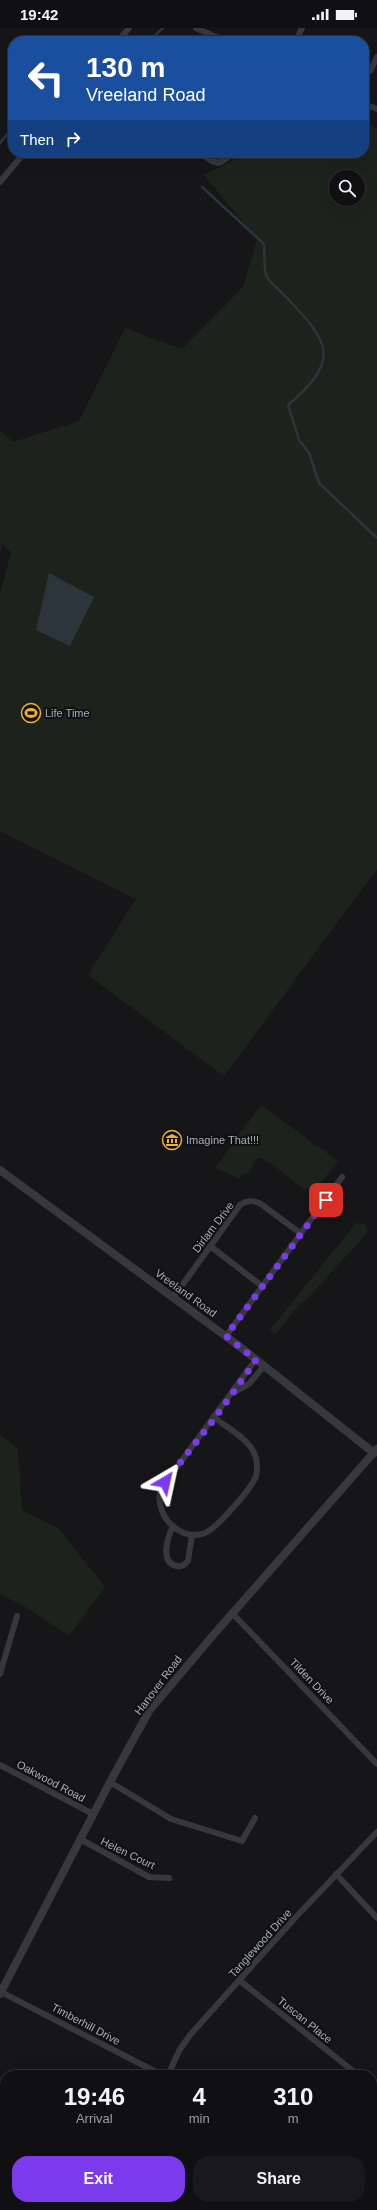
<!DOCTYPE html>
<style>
body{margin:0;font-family:Arial,sans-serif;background:#19191b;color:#f1f3f6;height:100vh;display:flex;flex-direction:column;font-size:15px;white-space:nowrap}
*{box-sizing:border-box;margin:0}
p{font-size:13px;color:#9c9d9f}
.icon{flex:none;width:22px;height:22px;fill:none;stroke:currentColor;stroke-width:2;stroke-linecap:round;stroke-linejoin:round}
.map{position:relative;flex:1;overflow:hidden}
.drawer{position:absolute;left:0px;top:2042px;width:377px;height:140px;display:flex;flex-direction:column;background:#101012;border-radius:16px 16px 0 0;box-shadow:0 4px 16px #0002,0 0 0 1px #303032}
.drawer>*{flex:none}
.top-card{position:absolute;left:8px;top:8px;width:361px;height:122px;border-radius:16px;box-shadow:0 4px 16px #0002,0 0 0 1px #303032;background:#1a4fa0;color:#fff;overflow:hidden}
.controls{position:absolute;left:329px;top:142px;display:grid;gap:8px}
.controls a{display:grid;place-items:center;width:36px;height:36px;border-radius:50%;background:#101012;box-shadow:0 4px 16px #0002,0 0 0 1px #303032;font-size:20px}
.pin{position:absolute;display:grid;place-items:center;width:34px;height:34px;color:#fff;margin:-17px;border-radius:8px;box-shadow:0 2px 6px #0006}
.me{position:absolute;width:44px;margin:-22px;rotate:36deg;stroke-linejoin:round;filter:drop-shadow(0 0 3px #0008)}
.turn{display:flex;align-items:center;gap:14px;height:84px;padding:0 12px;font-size:18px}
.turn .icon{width:52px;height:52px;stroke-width:2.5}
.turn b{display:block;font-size:28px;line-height:34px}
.then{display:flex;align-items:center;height:38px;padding:0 12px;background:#0003;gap:8px;font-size:15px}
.eta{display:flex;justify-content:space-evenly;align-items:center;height:68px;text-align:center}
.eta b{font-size:24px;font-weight:700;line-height:28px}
.action{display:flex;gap:8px;margin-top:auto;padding:8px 12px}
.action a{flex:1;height:46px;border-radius:16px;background:#7c3aed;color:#fff;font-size:16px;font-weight:700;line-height:46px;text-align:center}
.action a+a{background:#19191b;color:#f1f3f6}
.status{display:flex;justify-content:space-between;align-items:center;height:28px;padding:0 20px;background:#101012;direction:ltr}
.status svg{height:11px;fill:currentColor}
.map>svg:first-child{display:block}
.green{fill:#1c231d;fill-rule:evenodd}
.water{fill:#2c353c}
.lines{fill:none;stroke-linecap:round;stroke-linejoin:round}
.stream{stroke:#2c353c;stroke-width:2.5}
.minor{stroke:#37383d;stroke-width:6}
.tertiary{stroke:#37383d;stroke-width:8}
.route{stroke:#7c3aed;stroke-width:7;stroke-dasharray:0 12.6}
.labels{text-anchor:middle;stroke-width:4;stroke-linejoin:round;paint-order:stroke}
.poi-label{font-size:11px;fill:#a8adb8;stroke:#111113;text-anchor:start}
.street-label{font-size:11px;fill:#a8adb8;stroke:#111113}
</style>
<div class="status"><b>19:42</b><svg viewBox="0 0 49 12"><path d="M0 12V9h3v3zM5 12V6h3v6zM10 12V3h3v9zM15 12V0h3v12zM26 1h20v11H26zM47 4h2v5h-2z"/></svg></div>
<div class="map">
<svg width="377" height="2182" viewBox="0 0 377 2182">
<rect width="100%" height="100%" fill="#161618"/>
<g class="green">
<path d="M364 95 377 100V841L224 1048 88 947 136 871 0 803V566L11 524 2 516 0 524V402L13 414 79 393 125 300 182 321 243 259 257 211 204 147 247 125H364ZM336 149H358V171H336Z"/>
<path d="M261 1077 338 1133 319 1157 305 1162 268 1133 260 1130 254 1133 251 1142 239 1150 215 1140Z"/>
<path d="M356 1195 365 1196 368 1204 306 1272 298 1278 276 1306 270 1302Z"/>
<path d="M0 1407 18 1421 22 1482 58 1500 105 1559 69 1608 24 1578 0 1566Z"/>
</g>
<path class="water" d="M49 545 94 569 70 618 36 602Z"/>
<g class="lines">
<g class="stream">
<path d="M149 13 163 0"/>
<path d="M0 115 13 99"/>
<path d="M202 159 264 216C265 225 263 242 267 249 271 256 281 263 286 269 329 314 342 331 288 377L299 412 309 425 319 455 377 510"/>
</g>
<g class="minor">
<path d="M196 0 225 13"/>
<path d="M118 13 129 0"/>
<path d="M296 13 302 0"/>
<path d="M364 46 370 43 377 29"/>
<path d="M364 76 377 81"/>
<path d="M201 125 211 133 219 135 226 131 230 125"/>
<path d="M0 154 24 125"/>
<path d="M210 1218 262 1258"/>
<path d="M173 1270 240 1177C247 1172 253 1172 261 1176L300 1205"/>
<path d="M226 1308 342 1149"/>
<path d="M233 1365 249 1356 264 1338"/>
<path d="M215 1390C226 1399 245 1409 252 1421 257 1429 258 1439 256 1448 252 1460 216 1501 205 1505 179 1515 153 1485 161 1461L256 1331"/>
<path d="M173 1498C168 1508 159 1535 177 1538 181 1539 185 1537 188 1533L192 1507"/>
<path d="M232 1585 377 1736"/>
<path d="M0 1646 17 1588"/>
<path d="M0 1737 93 1786"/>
<path d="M110 1754 171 1791 242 1813 255 1790"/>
<path d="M80 1811 149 1849 169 1850"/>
<path d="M336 1846 377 1890"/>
<path d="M239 1952 358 2047"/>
<path d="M1 1964 162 2047"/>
<path d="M168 2047 179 2023 190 2007 294 1891 377 1804"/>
<path d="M372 2056 377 2058"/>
<path d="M372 2160 377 2161"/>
<path d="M120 2182 122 2177"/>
</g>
<g class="tertiary">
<path d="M0 1142 239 1318 374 1425"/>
<path d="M0 1966 110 1754 149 1683 215 1605 377 1421"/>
</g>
</g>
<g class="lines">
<path class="route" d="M165 1454 215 1390 256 1332 226 1308 326 1172"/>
</g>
<defs>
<symbol id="stadium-ring" viewBox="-11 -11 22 22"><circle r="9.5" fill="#111113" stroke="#f2b134" stroke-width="1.5"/><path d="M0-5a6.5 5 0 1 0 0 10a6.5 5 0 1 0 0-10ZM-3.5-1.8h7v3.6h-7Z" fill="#f2b134"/></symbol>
<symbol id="museum-ring" viewBox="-11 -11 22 22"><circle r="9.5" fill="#111113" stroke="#f2b134" stroke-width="1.5"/><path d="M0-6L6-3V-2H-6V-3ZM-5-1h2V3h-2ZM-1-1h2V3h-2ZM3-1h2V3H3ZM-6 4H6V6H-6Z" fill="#f2b134"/></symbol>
</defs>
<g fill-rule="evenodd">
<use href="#stadium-ring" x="20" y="674" width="22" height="22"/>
<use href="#museum-ring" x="161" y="1101" width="22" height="22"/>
</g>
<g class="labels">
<g class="poi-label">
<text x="45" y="689">Life Time</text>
<text x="186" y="1116">Imagine That!!!</text>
</g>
<g class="street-label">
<text transform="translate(213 1199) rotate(-53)" y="4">Dirlam Drive</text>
<text transform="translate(186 1265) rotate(36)" y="4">Vreeland Road</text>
<text transform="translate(312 1653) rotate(46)" y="4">Tilden Drive</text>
<text transform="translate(158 1657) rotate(-53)" y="4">Hanover Road</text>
<text transform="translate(51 1753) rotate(28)" y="4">Oakwood Road</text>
<text transform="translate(128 1825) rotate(26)" y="4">Helen Court</text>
<text transform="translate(260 1915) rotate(-48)" y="4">Tanglewood Drive</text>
<text transform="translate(305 1992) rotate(39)" y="4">Tuscan Place</text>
<text transform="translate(86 1996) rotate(28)" y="4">Timberhill Drive</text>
</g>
</g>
</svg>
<div class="controls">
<a><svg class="icon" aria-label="search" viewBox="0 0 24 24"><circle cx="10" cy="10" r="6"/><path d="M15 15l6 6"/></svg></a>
</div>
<div class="pin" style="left:326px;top:1172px;background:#d93025"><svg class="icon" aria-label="arrive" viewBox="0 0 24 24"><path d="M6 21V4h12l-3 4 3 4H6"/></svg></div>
<svg class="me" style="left:165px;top:1454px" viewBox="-20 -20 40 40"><path d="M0-17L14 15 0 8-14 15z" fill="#7c3aed" stroke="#fff" stroke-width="4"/></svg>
<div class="top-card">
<div class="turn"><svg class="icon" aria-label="left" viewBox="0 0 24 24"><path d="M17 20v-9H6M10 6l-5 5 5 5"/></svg><div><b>130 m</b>Vreeland Road</div></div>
<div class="then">Then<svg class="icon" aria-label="right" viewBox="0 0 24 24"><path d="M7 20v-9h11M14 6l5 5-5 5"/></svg></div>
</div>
<section class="drawer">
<div class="eta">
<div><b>19:46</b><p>Arrival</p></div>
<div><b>4</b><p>min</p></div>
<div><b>310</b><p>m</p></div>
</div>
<div class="action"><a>Exit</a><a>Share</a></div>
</section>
</div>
